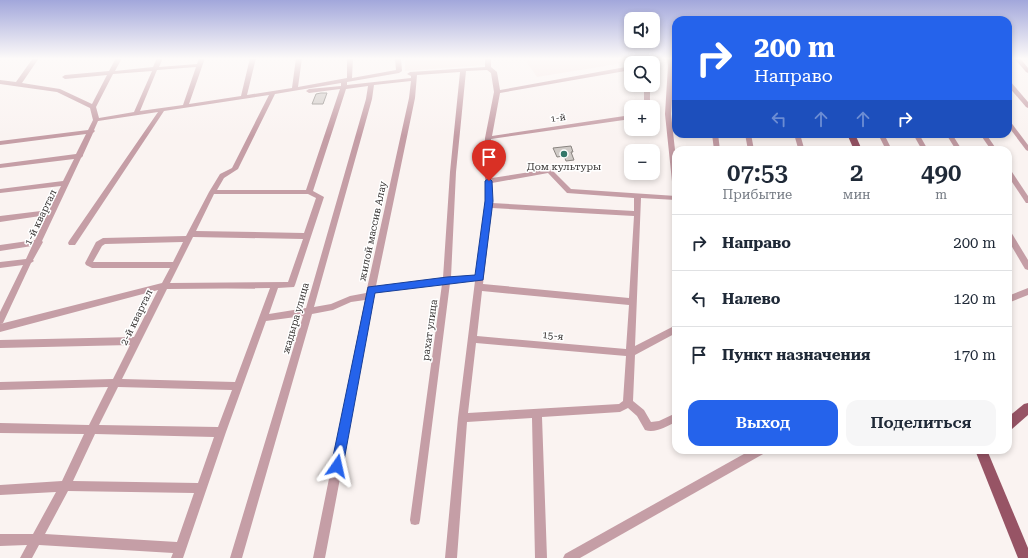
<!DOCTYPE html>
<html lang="ru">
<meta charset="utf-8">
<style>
body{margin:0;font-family:"Roboto Serif",serif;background:#f6f6f7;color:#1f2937;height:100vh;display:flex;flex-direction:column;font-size:15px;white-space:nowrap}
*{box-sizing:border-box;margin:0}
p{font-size:13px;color:#747a83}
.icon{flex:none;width:22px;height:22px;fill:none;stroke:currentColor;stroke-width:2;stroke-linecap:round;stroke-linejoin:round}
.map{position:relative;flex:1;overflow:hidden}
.drawer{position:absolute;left:672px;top:146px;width:340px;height:308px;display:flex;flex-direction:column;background:#fff;border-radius:12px;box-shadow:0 2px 6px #0003}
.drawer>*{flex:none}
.banner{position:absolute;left:672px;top:16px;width:340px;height:122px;border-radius:12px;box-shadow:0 2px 6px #0003;background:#2563eb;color:#fff;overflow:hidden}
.fabs{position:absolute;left:624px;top:12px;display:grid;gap:8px}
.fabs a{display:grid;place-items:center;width:36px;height:36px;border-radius:8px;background:#fff;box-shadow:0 2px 6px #0003;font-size:20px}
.pin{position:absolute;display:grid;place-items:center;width:34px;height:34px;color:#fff;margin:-41px -17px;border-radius:50% 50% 50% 0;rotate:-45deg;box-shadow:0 0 4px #0007}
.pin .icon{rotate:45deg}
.me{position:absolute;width:44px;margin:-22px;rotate:11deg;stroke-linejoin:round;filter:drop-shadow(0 0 3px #0008)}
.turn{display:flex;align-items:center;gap:14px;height:84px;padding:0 16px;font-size:18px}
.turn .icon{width:52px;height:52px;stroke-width:2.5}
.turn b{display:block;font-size:28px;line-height:34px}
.lanes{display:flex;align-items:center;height:38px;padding:0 16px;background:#0003;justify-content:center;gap:20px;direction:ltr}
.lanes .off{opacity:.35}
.eta{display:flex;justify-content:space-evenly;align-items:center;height:68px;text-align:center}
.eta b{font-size:24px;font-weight:600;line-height:28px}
.action{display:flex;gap:8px;margin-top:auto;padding:8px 16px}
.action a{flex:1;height:46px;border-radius:12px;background:#2563eb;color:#fff;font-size:16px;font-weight:600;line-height:46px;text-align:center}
.action a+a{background:#f6f6f7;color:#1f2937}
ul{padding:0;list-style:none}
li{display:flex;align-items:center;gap:12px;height:56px;padding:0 16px;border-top:1px solid #e0e1e3}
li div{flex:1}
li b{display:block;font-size:15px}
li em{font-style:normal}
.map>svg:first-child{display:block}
.built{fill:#f6e6e3}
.building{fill:#cfcac6;stroke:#898480}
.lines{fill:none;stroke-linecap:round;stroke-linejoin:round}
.minor{fill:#c59ea6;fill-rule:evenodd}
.major{fill:#975465;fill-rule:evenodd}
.route{fill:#2563eb;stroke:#184099}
.poi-dot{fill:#337769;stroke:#fff;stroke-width:1.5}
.labels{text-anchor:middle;stroke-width:3;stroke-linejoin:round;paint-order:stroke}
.far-street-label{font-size:9px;fill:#363332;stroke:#fff}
.poi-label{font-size:10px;fill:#363332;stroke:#fff}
.street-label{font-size:10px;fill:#363332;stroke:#fff}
</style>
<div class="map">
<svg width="1028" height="558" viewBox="0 0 1028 558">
<rect width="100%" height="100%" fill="#faf3f1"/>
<g class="built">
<path d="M405 58H483L485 65 405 71Z"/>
<path d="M524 58H626L629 62 537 77Z"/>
</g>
<g class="building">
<path d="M321 93H327L323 104H312L316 94Z"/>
<path d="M571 146 573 152H571L574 160 566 161 564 156 557 157 553 148Z"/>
</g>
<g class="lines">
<g class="minor">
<path d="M33 58H39L22 83 60 89 92 104 107 75 65 79 62 77 65 75 109 71 116 58H122L115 71 153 67 157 58H163L159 67 197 64 199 58H205L189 104 241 96 250 58H256L247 95 292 88 296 58H302L298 87 347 78V58H353L352 78 396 70 395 58H401L402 71 399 73 347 82V85L411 78V76L407 74 410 72 485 67V58H491V67L497 72 500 90 631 66V70L500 93 492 136 631 115V119L491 139 492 178 549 169H551L571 189 676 196V200L641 198 635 346 676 325V333L635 355 633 401 644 410 651 422 659 421 676 413V422C667 426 655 434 645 430L637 416 628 408 620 412 542 417 547 558H535L532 418 467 422 457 558H445L458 418 475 281 450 283 420 520 419 524 415 525 411 524 410 520 442 284 375 293 325 558H313L365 300 351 302 333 310 312 314 242 558H230L303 316 266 321 226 432 183 558H171L173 553 39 545 32 558H20L27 545 0 546V534H33L56 492 0 495V485L62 481 84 434 0 433V423L89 425 108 387 0 390V382L113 379 130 345 0 348V340L134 337 158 290 0 332V324L162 283 170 268H92L86 265 85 263 96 242 103 238 186 236 209 192 220 174 232 168 269 95 164 111 75 245H69L68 243 69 241 158 112 98 121 94 130 95 131 93 133 83 155V156L81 158 42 241 43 242 33 260 34 261 31 263 3 323 0 324V312L23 265 0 268V262L26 259 32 246 0 251V245L35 240 47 215 0 222V216L49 210 61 186 0 193V189L63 181 74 159 0 168V164L76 154 86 134 0 145V141L88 130 93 120 90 108 57 92 0 84V80L16 82ZM196 67 183 105 140 111 157 70ZM487 70 491 73 494 92 485 138V201L476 275 451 277 456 172 466 71ZM152 71 134 112 99 118 96 107 113 74ZM460 72 450 172 443 278 376 286 415 98 417 75ZM411 81 409 98 366 293 350 296 331 304 314 307 372 99 374 85ZM341 83V86L309 89 306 91 309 93 340 89 306 190H217L224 178 238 169 275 94ZM368 86 366 99 306 308 269 314 278 288 294 287 295 285 324 197 313 191 346 89ZM548 173 567 193 634 198V211L492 203V183ZM214 194H308L316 198 304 233 196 231ZM492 208 634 216 629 298 483 284ZM193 237 303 239 288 282 170 283ZM183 242 173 262H93L102 246 105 244ZM270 288 235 382 122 379 167 289ZM482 291 629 305 626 349 477 336ZM476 343 626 356 623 401 619 404 468 413ZM118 387 232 390 218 427 99 425ZM95 434 214 437 198 483 73 481ZM68 491 194 493 177 542 45 534Z"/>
<path d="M631 58H637L641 63H635Z"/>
<path d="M667 58H673L674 66 671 114 676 159V193L673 191 665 114 668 66Z"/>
<path d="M1014 58H1020L1028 68V73L1026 72Z"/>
<path d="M1008 80 1010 81 1028 102V108L1026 107 1008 86Z"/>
<rect x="644" y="85" width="6" height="22"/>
<path d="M1008 120 1010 121 1028 145V151L1026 150 1008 126Z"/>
<path d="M712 134H718L720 150H714Z"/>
<path d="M745 134H751L754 150H748Z"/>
<path d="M794 134H800L804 148 803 149 801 150 798 148Z"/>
<path d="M878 134H884L892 150H886Z"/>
<path d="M913 134H919L928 150H922Z"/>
<path d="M946 134H952L962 150H956Z"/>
<path d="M980 134H986L997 150H991Z"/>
<path d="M1008 169H1010L1028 196V203H1026L1008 176Z"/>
<path d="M1008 231 1011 232 1028 260V270L1025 269 1008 240Z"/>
<path d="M1028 288V295L1008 303V296Z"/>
<path d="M751 450H766L765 453 580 558H563L565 554Z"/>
</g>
<g class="major">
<path d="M847 134H855L862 150H854Z"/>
<path d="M1028 403V415L1012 429 1008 431V417L1024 404Z"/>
<path d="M975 450H987L1028 548V558H1018Z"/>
</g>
</g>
<linearGradient id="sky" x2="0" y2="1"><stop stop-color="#a2a7db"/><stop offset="0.43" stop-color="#fdfaf9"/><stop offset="1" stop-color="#fdfaf9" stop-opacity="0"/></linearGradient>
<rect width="1028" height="136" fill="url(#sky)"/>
<path class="route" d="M489 178 492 181 493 201 483 280 375 293 343 466 341 470 337 471 333 470 331 466 368 287 447 277 475 275 485 201V181Z"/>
<circle class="poi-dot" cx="564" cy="154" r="4"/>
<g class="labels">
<g class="far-street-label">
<text transform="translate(558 118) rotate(-8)" y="3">1-й</text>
</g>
<g class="poi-label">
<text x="564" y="170">Дом культуры</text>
</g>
<g class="street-label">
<text transform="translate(40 217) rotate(-64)" y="4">1-й квартал</text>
<text transform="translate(372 231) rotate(-78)" y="4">жилой массив Алау</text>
<text transform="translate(136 317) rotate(-64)" y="4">2-й квартал</text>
<text transform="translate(295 318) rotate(-74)" y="4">жадыра улица</text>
<text transform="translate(429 330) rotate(-82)" y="4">рахат улица</text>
<text transform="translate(553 335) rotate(5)" y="4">15-я</text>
</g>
</g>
</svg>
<div class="fabs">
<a><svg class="icon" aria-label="sound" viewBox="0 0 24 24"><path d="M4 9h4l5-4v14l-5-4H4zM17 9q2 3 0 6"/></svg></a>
<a><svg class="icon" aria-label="search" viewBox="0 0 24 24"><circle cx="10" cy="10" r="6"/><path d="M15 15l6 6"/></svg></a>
<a>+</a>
<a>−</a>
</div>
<div class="pin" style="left:489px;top:181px;background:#d93025"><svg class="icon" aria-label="arrive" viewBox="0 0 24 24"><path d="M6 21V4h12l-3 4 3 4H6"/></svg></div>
<svg class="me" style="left:337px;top:466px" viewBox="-20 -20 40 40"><path d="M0-17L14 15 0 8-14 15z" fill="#2563eb" stroke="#fff" stroke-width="4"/></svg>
<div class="banner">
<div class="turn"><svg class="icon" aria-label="right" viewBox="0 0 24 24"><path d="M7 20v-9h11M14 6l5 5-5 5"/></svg><div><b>200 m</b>Направо</div></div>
<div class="lanes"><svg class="icon off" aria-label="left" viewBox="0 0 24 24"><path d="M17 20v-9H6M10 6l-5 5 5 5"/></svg><svg class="icon off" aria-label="ahead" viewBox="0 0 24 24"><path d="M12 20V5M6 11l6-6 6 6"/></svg><svg class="icon off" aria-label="ahead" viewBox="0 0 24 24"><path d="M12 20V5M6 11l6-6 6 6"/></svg><svg class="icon" aria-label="right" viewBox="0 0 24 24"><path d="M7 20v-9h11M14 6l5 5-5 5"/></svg></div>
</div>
<section class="drawer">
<div class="eta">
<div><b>07:53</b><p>Прибытие</p></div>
<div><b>2</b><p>мин</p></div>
<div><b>490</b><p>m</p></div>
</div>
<ul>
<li><svg class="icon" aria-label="right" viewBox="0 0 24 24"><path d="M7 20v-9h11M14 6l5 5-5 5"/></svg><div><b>Направо</b></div><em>200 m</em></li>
<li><svg class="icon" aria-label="left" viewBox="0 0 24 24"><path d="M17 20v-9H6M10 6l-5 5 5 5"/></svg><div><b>Налево</b></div><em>120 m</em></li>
<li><svg class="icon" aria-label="arrive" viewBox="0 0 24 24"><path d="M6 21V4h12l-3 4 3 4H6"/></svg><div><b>Пункт назначения</b></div><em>170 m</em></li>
</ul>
<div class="action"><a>Выход</a><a>Поделиться</a></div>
</section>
</div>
